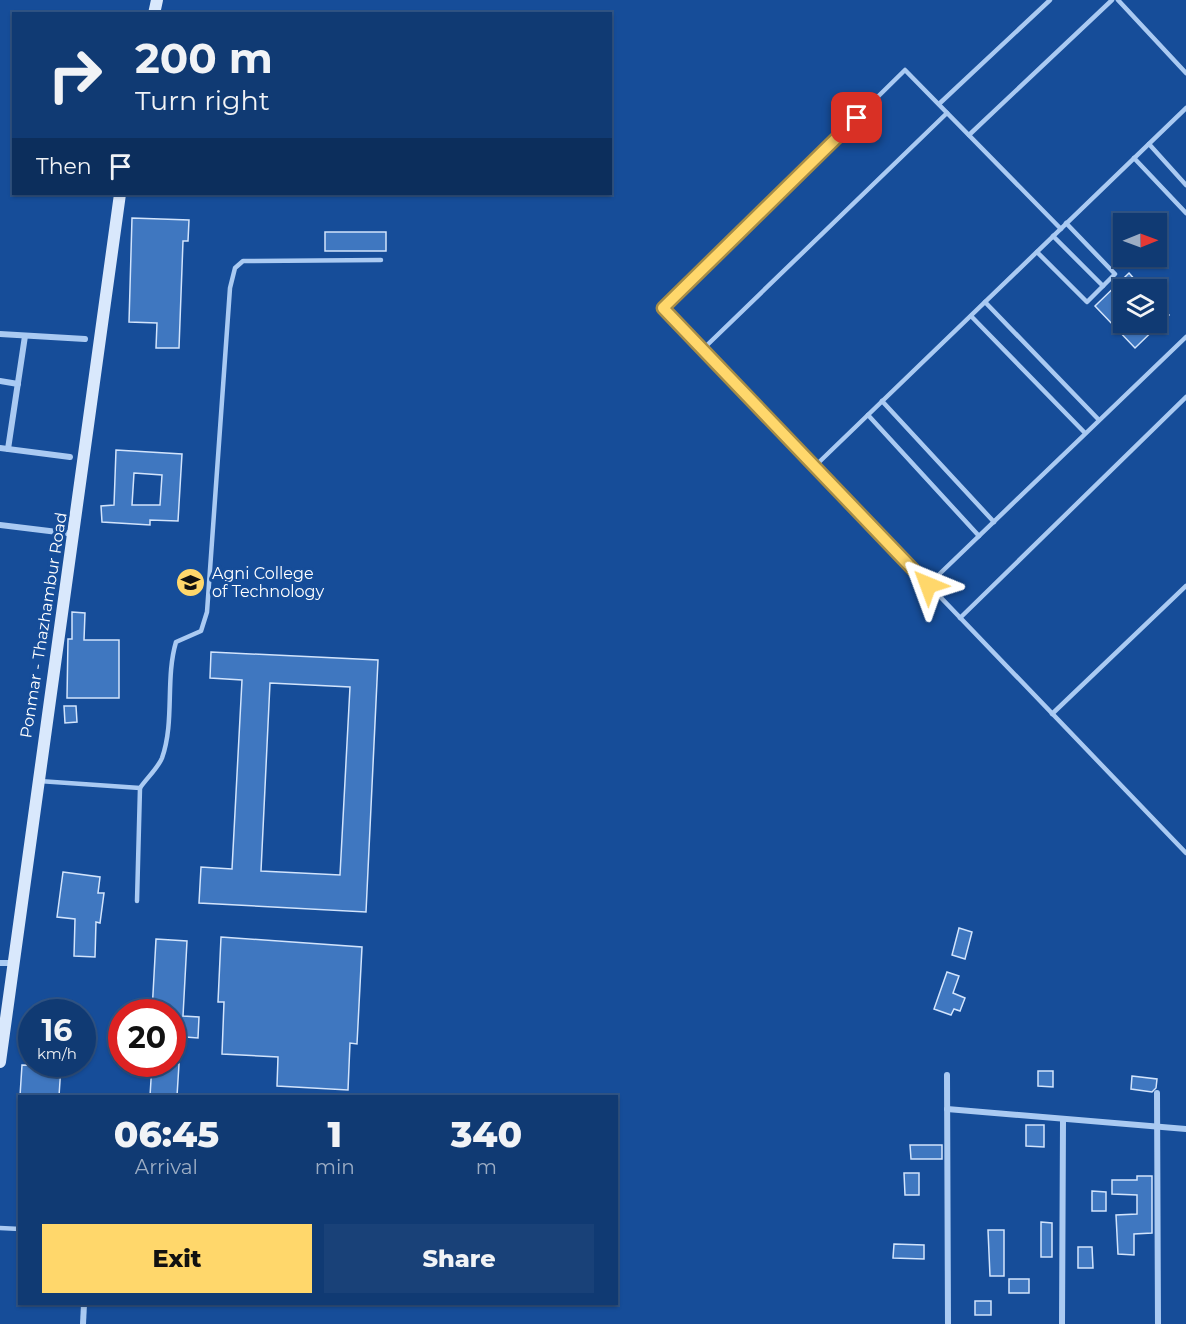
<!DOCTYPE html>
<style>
body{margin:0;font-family:Montserrat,sans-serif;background:#194178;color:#f1f3f6;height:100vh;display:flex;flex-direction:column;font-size:22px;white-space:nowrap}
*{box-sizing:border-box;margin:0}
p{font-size:20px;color:#9cadc4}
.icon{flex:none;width:33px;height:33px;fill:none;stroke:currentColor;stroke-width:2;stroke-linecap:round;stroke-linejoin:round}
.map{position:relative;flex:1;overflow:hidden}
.drawer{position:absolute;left:18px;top:1095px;width:600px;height:210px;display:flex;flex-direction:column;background:#103a73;border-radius:0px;box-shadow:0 2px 4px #0004,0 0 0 2px #305485}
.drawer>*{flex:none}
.top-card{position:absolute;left:12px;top:12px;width:600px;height:183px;border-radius:0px;box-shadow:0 2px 4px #0004,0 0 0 2px #305485;background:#103a73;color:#f1f3f6;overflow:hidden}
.needle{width:39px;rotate:89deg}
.tools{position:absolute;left:1113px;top:213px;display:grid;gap:12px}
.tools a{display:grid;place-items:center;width:54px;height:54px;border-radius:0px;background:#103a73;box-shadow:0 2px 4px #0004,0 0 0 2px #305485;font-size:30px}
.speed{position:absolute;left:18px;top:999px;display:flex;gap:12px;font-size:30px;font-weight:700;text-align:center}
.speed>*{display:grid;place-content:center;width:78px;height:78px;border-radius:50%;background:#103a73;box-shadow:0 2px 4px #0004,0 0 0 2px #305485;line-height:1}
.speed small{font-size:15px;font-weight:400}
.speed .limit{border:9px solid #d22;background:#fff;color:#111}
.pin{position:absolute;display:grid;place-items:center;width:51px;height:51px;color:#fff;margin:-26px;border-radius:12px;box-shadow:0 3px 9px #0006}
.me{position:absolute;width:66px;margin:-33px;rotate:316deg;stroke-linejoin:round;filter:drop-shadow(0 0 4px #0008)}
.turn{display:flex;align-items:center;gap:21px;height:126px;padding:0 24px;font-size:27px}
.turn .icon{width:78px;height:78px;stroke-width:2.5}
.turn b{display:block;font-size:42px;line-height:51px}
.then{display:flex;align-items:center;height:57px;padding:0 24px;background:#0003;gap:12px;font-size:22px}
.eta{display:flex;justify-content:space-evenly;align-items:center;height:102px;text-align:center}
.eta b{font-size:36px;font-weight:800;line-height:42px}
.primary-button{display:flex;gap:12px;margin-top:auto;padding:12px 24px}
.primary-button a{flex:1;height:69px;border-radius:0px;background:#ffd76b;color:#111;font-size:24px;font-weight:800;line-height:69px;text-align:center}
.primary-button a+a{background:#194178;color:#f1f3f6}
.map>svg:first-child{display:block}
.building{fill:#3f77c0;stroke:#d2e4fc;stroke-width:1.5;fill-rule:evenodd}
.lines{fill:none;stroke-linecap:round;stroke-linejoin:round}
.lane{stroke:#aacaf2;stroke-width:4.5}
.street{stroke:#aacaf2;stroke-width:6}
.secondary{stroke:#d9e8fc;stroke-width:12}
.route-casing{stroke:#a68c46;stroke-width:15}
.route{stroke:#ffd76b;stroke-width:10}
.labels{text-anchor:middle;stroke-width:6;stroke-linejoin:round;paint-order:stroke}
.poi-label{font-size:16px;fill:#fff;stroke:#164d99;text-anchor:start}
.street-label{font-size:16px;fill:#fff;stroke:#164d99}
</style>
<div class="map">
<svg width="1186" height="1324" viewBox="0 0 1186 1324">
<rect width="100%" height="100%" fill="#164d99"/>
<g class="building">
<path d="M132 218 189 220 188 241H183L179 348H156L157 323 129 322Z"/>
<rect x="325" y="232" width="61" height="19"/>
<path d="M1129 273 1144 290H1124V322H1156V302L1169 315 1135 348 1095 306Z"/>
<path d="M116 450 182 454 178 521 150 520V525L102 522 101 506 114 505ZM134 473 162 475 160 505H132Z"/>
<path d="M72 612 85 613 84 640H119V698H67L68 639H72Z"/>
<path d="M211 652 378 660 366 912 199 903 201 867 232 869 242 680 210 678ZM270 683 350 687 340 875 261 871Z"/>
<path d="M64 706H76L77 722 65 723Z"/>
<path d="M63 872 100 877 98 893H104L100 923 96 922 95 957 74 956 75 919 57 917Z"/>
<path d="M959 928 972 932 965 959 952 955Z"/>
<path d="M221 937 362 947 357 1044 350 1043 348 1090 277 1086 278 1057 222 1054 224 1002H218Z"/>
<path d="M156 939 187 941 183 1016 199 1017 198 1038 172 1036V1012H152Z"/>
<path d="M947 972 959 976 953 993 965 998 960 1011 954 1009 951 1015 934 1009Z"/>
<path d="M152 1064H179L177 1096H150Z"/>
<path d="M22 1065 61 1066 59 1096H20Z"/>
<path d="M1038 1071H1053V1087L1038 1086Z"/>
<path d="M1132 1076 1157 1079 1156 1088 1152 1092 1131 1089Z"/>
<path d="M1026 1125H1044V1147L1026 1146Z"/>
<path d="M910 1145H942V1159H911Z"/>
<path d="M904 1173H919V1195H905Z"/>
<path d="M1137 1176H1152V1233L1134 1234V1255L1118 1254 1116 1215 1137 1214V1195L1112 1194V1180H1137Z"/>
<path d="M1092 1191 1106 1192V1211H1092Z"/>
<path d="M1041 1222 1052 1223V1257H1041Z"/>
<path d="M988 1230H1004V1276H990Z"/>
<path d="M894 1244 924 1245V1259L893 1258Z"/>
<path d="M1078 1247H1092L1093 1268H1078Z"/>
<rect x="1009" y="1279" width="20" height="14"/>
<rect x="975" y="1301" width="16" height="14"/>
</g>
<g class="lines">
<g class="lane">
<path d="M1118 0 1186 73"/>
<path d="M939 104 1050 0"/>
<path d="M969 135 1112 0"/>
<path d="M1149 144 1186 185"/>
<path d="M1134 158 1186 213"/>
<path d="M1061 229 905 70 663 308 1186 853"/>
<path d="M1053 236 1103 286"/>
<path d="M1037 252 1087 302 1115 274 1066 223"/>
<path d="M985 302 1099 420"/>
<path d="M971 316 1085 433"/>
<path d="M702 350 947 113"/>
<path d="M882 401 994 522"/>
<path d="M868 415 979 536"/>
<path d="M814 467 1186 108"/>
<path d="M928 585 1186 337"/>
<path d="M960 618 1186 397"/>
<path d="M1052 714 1186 586"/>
<path d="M39 781 140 788C146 779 158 768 162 758 175 721 165 679 176 642L201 631 207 612 230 288 235 268 243 261 381 260"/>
<path d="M137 901 140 788"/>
<path d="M0 1228 20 1229"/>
</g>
<g class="street">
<path d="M0 334 85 339"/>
<path d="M0 381 18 384"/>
<path d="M0 448 70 457"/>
<path d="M8 449 25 336"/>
<path d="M0 525 74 534"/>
<path d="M0 963H13"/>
<path d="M947 1075 948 1324"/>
<path d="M1157 1093 1158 1324"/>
<path d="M947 1109 1186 1129"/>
<path d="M83 1324 84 1304"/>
<path d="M1062 1324 1063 1120"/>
</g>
<g class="secondary">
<path d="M154 14 157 0"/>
<path d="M0 1062C38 772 81 483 120 194"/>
</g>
</g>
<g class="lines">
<defs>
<path id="route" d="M857 118 663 308 928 585"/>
</defs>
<use href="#route" class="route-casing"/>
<use href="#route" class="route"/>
</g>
<defs>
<symbol id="university-disc" viewBox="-11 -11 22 22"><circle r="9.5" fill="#ffd76b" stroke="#164d99"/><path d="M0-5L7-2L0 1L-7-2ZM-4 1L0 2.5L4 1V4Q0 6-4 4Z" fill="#111"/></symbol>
</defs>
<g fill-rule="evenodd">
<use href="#university-disc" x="174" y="566" width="33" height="33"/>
</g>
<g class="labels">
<g class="poi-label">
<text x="212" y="579">Agni College<tspan x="212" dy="18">of Technology</tspan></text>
</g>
<g class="street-label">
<text transform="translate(43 625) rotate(-81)" y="6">Ponmar - Thazhambur Road</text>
</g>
</g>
</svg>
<div class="tools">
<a><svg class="needle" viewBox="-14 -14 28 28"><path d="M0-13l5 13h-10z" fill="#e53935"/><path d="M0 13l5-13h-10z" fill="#9cadc4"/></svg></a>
<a><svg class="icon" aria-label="layers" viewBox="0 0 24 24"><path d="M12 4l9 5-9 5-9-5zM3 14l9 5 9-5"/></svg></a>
</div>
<div class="speed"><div>16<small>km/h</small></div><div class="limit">20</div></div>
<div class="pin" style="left:857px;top:118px;background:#d93025"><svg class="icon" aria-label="arrive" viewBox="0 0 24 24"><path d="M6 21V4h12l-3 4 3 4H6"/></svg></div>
<svg class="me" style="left:928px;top:585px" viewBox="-20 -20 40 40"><path d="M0-17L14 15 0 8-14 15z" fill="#ffd76b" stroke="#fff" stroke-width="4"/></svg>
<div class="top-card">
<div class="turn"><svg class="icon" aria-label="right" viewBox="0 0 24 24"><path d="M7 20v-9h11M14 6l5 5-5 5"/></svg><div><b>200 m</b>Turn right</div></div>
<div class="then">Then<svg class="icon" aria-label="arrive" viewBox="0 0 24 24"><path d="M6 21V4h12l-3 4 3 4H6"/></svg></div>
</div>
<section class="drawer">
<div class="eta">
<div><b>06:45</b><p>Arrival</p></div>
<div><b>1</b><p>min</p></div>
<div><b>340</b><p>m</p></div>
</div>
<div class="primary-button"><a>Exit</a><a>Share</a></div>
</section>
</div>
